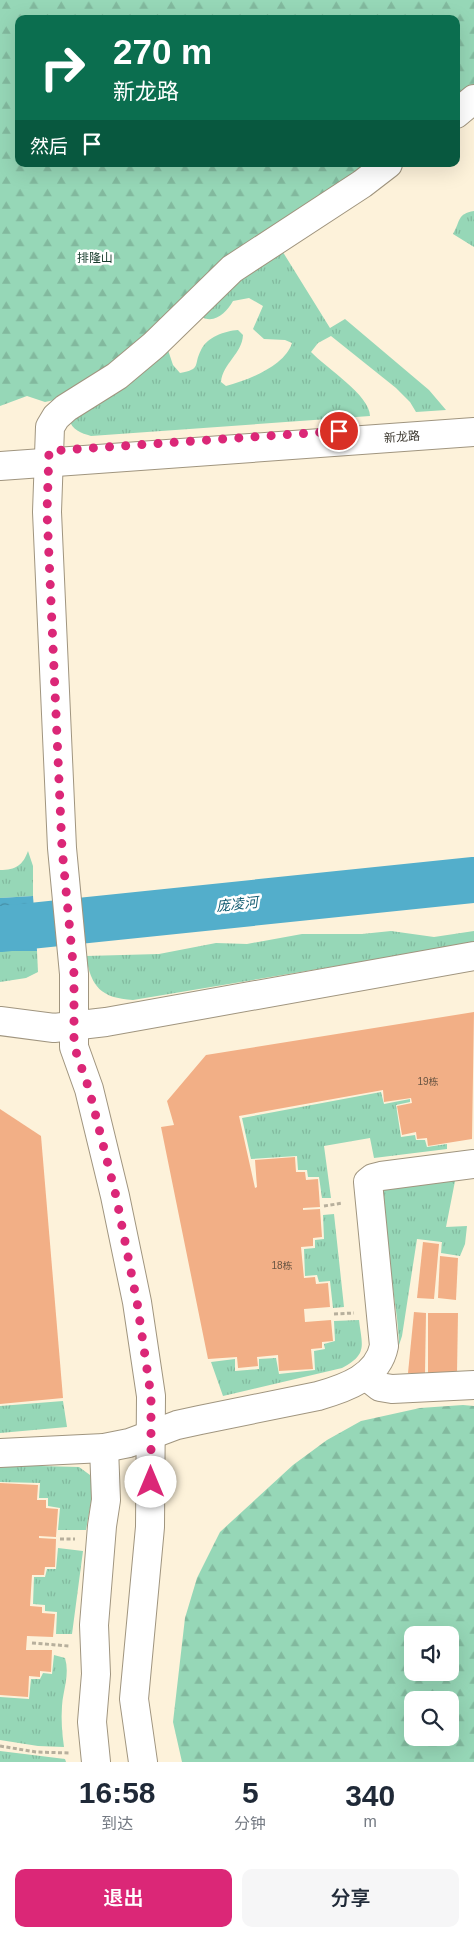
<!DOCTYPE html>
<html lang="zh">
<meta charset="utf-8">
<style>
body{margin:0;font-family:Helvetica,"Noto Sans SC",sans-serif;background:#f6f6f7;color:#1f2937;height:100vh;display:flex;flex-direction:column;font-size:19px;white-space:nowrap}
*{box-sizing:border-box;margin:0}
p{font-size:16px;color:#747a83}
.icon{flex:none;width:28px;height:28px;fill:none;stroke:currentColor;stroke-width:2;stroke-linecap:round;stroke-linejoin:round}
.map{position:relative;height:1762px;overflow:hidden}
.sheet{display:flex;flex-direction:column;background:#fff;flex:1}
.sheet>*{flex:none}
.guide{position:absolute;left:15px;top:15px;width:445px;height:152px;border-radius:10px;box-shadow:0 5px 20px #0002;background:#0b6e4f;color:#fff;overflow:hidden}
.buttons{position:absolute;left:404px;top:1626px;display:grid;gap:10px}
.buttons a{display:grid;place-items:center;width:55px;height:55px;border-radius:10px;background:#fff;box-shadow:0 5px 20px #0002;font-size:25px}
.pin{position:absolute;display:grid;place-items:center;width:42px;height:42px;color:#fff;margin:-21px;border:2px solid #fff;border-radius:50%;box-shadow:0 1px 5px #0007}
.me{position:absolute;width:55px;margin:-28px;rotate:0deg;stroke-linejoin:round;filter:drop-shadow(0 0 4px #0008)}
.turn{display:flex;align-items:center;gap:18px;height:105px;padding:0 15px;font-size:22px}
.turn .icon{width:65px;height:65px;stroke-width:2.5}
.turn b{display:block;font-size:35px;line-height:42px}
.then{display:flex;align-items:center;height:48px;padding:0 15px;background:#0003;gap:10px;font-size:19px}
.eta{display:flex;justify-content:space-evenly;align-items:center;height:85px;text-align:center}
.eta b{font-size:30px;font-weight:600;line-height:35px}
.button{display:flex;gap:10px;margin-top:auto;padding:10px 15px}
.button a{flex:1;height:58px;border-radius:10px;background:#db2777;color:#fff;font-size:20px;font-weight:600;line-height:58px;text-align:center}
.button a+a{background:#f6f6f7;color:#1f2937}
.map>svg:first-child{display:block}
.grass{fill:url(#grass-tufts)}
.forest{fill:url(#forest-firs);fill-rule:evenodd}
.water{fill:url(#water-waves)}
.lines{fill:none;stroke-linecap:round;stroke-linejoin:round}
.river{stroke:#53aecb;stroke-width:46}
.building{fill:#f2af86}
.minor-casing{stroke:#a0957f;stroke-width:30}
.major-casing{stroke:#a0957f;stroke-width:30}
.path{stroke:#b7af9c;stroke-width:3;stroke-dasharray:4 2.5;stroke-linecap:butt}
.minor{stroke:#fff;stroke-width:28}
.major{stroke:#fff;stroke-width:28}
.route{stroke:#db2777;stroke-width:9;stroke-dasharray:0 16.2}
.labels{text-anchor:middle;stroke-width:5;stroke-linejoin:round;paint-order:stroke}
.number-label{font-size:10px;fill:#675442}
.park-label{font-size:12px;fill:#173b2b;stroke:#fff}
.street-label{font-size:12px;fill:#39352c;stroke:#fff}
.water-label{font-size:14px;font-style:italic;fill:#145e73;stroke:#fff}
</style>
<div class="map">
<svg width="474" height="1762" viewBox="0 0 474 1762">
<defs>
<pattern id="grass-tufts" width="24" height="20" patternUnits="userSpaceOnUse" patternTransform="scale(1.25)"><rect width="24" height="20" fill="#96d7b7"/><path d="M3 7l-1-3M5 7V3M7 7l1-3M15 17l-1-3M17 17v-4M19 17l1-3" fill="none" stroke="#82b99e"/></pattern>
<pattern id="forest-firs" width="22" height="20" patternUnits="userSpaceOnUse" patternTransform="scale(1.25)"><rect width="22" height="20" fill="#96d7b7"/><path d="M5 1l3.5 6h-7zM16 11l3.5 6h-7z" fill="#82b99e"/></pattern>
<pattern id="water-waves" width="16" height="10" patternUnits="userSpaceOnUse" patternTransform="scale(1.25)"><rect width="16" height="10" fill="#53aecb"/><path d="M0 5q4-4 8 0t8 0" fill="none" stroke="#468ea5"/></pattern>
</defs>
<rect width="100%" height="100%" fill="#fdf2da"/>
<g class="grass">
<path d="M474 211V247L453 234C461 220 457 214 474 211Z"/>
<path d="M281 249 330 328 345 319 429 390 446 410 416 412 410 402 396 388 331 336 318 343 311 352C326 368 370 395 370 416L91 436C81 433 72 430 69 419L167 347 173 365 180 373C202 369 193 365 201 350 207 337 225 331 238 330L243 335C242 354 223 363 221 382L226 386C248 380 285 366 292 343L285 340 264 339 253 329 263 306 249 298 233 301C226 313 214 325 200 316L233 283Z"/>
<path d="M28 851 33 866V896L0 898V870C16 870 23 865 28 851Z"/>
<path d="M391 931 434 937 474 931V943L133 1000C101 998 91 987 86 956L159 954 216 943 247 944 302 934H362Z"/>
<path d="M0 951H37L38 972 26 978 0 982Z"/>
<path d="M381 1092 384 1104 410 1099V1102L396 1105 401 1137 415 1135 416 1140H425L427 1147 447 1144V1149L374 1158 370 1138 324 1146 331 1198H322L319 1177H308L307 1170H298L297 1156 251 1159 242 1118Z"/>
<path d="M456 1176 446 1227 467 1226 465 1244 460 1256 441 1253 442 1242 417 1239 402 1336 397 1351 399 1340 397 1318 380 1194 386 1184Z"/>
<path d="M334 1214 344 1307 333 1308 330 1281 319 1282 317 1275 305 1276 304 1249 315 1248V1240L324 1239 323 1215Z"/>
<path d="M359 1320C362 1346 368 1354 342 1368L223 1396 211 1362 235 1359V1371L259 1369V1359L276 1358 279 1374 315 1370 314 1351 325 1349 324 1344 335 1341 334 1321Z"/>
<path d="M63 1401 67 1427 0 1433V1406Z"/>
<path d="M0 1465 79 1467 90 1475 93 1491 86 1530H58L60 1508 48 1506V1498H39L40 1483 0 1482Z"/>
<path d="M58 1548 83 1551 72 1634H56L57 1612 45 1611V1605L33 1604 34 1577H45L47 1569H56Z"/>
<path d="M54 1655 65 1658C70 1675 63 1690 62 1706 61 1720 62 1733 64 1747L38 1746 0 1740V1697L29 1699 31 1679H40L43 1673 52 1674Z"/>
<path d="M0 1751 65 1759 66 1762H0Z"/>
</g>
<g class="forest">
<path d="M0 0H474V84L456 98V19H19V164H368L128 354 59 399 45 402 27 396 0 406Z"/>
<path d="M463 1405 474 1406V1762H182L173 1722 185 1618 197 1578 220 1532 293 1465 327 1440 361 1421 420 1408ZM412 1635H450V1672H412ZM412 1700H450V1738H412Z"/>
</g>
<path class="water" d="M33 896 37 951H0V898Z"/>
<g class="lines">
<path class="river" d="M0 929 474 880"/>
</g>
<g class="building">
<path d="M474 1012 472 1139 428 1146 427 1138 417 1139 416 1132 402 1135 397 1106 412 1103 411 1098 384 1102 383 1090 239 1116 255 1188 257 1187 255 1160 295 1157 296 1172H305L306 1180 318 1179 320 1207 303 1208V1210L320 1209 322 1237 313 1238V1246L301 1247 304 1278 315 1277 316 1284 328 1283 330 1307 304 1309 305 1322 331 1320 333 1341 322 1342V1348L311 1349 313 1369 279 1371 278 1355 257 1357 258 1366 238 1368 237 1357 208 1359 161 1127 174 1125 167 1101 206 1055Z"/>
<path d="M0 1109 41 1136 63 1398 0 1404Z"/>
<path d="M423 1242 439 1244 434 1299 417 1298Z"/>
<path d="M440 1256 458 1258 456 1300 438 1298Z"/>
<path d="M414 1312 426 1313 425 1373H408Z"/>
<path d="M428 1313H458L457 1373H428Z"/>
<path d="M0 1483 38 1485 37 1500H46V1508L58 1509 56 1537 39 1536V1538L56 1539 55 1567H45L44 1575H32L30 1606 42 1607V1613L55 1614 53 1637 27 1636 26 1650H52L51 1672 40 1671V1677L29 1676 28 1697 0 1695Z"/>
</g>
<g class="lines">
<defs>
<g id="minor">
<path d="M456 114 474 99"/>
<path d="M0 1021 54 1028 106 1022 474 956"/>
<path d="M366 1376 380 1387 392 1389 474 1385"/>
<path d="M0 1453 104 1448 129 1443 177 1425 200 1420 318 1396C346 1388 378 1377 384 1346L368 1182 373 1178 381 1176 474 1164"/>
<path d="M96 1762 92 1722 96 1674 94 1625 102 1526 106 1500 104 1448"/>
<path d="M143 1762 134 1699 150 1527 151 1396 137 1302 115 1196 89 1089 74 1047V974L62 848 47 512 50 427 56 417 66 408 117 376 154 345 232 269 362 184 388 164"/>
</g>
<path id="major" d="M0 466 474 432"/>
</defs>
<use href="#minor" class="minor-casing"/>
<use href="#major" class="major-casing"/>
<g class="path">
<path d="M324 1206 343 1203"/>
<path d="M334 1314 354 1313"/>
<path d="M60 1539H75"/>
<path d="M32 1643 69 1646"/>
<path d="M0 1746 36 1752 69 1753"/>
</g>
<use href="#minor" class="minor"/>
<use href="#major" class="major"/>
</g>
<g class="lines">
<path class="route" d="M151 1482V1396L137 1302 116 1196 89 1089 74 1046V974L62 848 47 512 49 451 339 431"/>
</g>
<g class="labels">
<g class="number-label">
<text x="428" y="1085">19栋</text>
<text x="282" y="1269">18栋</text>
</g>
<g class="park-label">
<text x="95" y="262">排隆山</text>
</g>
<g class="street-label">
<text transform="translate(402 437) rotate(-4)" y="4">新龙路</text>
</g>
<g class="water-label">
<text transform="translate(237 904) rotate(-6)" y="5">庞凌河</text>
</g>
</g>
</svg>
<div class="buttons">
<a><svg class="icon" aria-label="sound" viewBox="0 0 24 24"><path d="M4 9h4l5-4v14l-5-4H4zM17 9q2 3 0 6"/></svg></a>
<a><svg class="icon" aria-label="search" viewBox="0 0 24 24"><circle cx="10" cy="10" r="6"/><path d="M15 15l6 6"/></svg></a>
</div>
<div class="pin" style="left:339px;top:431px;background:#d93025"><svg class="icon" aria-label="arrive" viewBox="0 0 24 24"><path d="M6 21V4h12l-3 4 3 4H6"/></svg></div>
<svg class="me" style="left:151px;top:1482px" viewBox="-20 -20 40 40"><circle r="19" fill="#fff"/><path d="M0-13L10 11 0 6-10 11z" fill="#db2777"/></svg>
<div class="guide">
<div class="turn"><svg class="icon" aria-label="right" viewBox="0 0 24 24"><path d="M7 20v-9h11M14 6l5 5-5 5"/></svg><div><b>270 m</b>新龙路</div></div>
<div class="then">然后<svg class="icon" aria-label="arrive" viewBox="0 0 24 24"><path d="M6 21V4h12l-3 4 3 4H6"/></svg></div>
</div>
</div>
<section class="sheet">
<div class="eta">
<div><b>16:58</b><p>到达</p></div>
<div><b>5</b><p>分钟</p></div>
<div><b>340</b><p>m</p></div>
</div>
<div class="button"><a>退出</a><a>分享</a></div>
</section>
